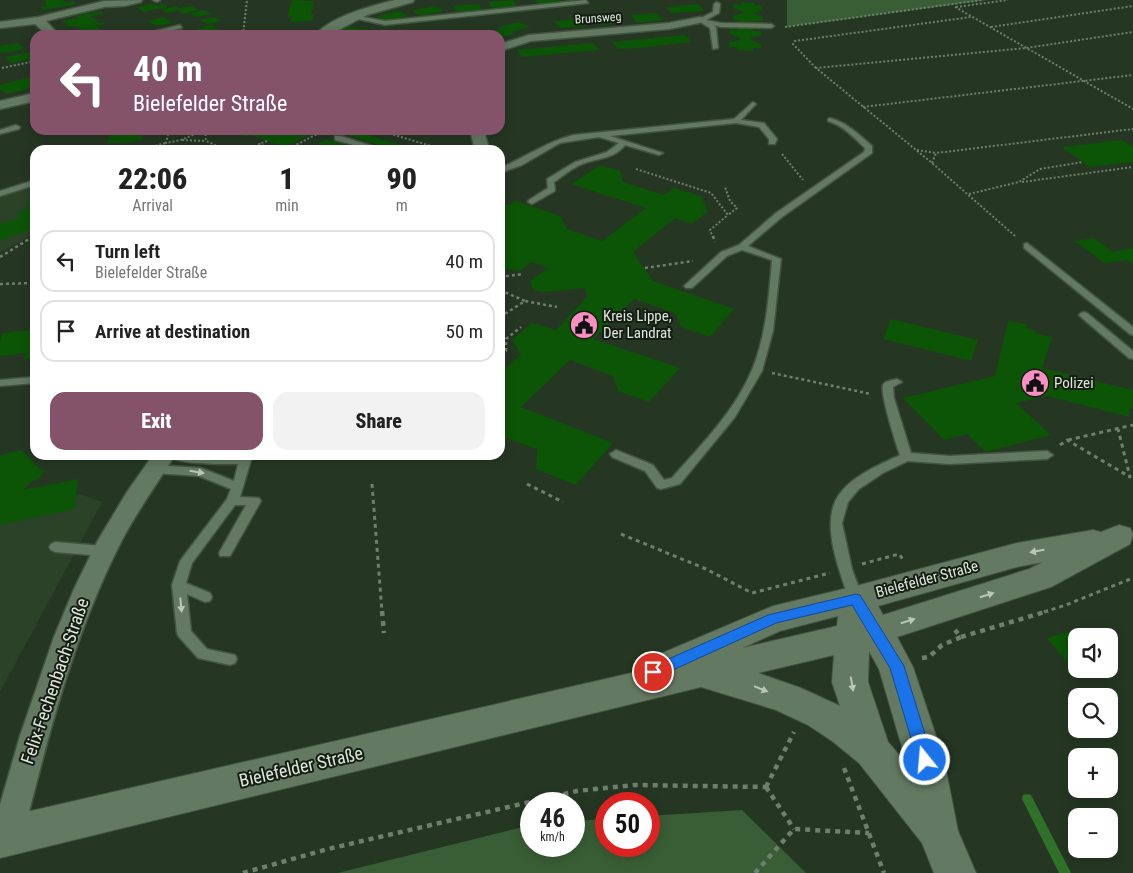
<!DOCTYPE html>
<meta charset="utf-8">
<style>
body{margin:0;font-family:"Roboto Condensed",sans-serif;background:#f2f2f2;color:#222;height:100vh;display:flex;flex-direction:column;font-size:19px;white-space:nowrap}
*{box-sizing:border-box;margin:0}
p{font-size:16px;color:#767676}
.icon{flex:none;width:28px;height:28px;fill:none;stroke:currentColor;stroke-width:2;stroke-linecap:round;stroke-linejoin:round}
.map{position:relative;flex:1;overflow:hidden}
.panel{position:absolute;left:30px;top:145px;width:475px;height:315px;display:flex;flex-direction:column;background:#fff;border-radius:15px;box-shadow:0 2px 12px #0003}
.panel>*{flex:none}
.top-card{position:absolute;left:30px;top:30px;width:475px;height:105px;border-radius:15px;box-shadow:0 2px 12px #0003;background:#84536a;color:#fff;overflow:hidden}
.fabs{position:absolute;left:1068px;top:628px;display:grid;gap:10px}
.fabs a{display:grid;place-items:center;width:50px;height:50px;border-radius:10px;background:#fff;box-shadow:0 2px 12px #0003;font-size:25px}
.speed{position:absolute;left:520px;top:792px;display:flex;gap:10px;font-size:25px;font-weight:700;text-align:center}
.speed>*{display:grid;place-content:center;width:65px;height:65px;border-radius:50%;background:#fff;box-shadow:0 2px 12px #0003;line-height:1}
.speed small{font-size:12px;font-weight:400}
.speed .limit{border:8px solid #d22;background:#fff;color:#111}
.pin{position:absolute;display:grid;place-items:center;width:42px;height:42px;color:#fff;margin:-21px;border:2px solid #fff;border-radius:50%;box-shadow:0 1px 5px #0007}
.me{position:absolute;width:55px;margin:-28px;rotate:343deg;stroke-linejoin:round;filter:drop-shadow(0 0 4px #0008)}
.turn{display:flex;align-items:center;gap:18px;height:105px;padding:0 20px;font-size:22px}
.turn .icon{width:65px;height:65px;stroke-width:2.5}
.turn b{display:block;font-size:35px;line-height:42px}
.eta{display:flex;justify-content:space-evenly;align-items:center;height:85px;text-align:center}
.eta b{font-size:30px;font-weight:800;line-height:35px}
.cta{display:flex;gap:10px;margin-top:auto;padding:10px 20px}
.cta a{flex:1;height:58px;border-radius:15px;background:#84536a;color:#fff;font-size:20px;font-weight:800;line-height:58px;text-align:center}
.cta a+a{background:#f2f2f2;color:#222}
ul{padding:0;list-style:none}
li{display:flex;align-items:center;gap:15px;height:62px;margin:0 10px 8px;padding:0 10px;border:2px solid #e0e0e0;border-radius:15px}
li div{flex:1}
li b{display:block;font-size:19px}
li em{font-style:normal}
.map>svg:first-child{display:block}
.built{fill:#2b4228}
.green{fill:#395e35}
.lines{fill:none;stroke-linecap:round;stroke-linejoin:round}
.stream{fill:#2f7129;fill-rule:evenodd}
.building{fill:#0c5406}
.lane-casing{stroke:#435341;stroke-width:3}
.street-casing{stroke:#435341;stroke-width:3}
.secondary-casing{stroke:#435341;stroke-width:2}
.path-far3{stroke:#6f7f6d;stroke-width:2;stroke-dasharray:2 2;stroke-linecap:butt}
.path-far2{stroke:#6f7f6d;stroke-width:2.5;stroke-dasharray:3 3;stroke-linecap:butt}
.path-far1{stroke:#6f7f6d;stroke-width:3;stroke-dasharray:4 4;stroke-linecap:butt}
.path{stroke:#6f7f6d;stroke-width:4.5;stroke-dasharray:5 5;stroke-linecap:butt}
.lane{fill:#647962;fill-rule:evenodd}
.street{fill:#647962;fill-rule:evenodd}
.secondary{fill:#647962;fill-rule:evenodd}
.oneway{fill:#b9c7b7}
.route{fill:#1a73e8;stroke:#114b97}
.labels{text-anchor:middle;stroke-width:4;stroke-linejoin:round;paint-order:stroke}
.far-street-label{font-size:12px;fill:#dde8db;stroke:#141c13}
.poi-label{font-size:15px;fill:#dde8db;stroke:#141c13;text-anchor:start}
.street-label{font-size:15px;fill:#dde8db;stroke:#141c13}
.near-street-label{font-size:18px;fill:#dde8db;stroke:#141c13}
</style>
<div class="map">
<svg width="1133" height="873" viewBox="0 0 1133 873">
<rect width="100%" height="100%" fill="#253723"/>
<g class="built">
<path d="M35 184V233L0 253V197Z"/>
<path d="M80 494 102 502 0 692V511Z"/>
</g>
<g class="green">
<path d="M787 0H988L787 27Z"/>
<path d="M742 810 806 873H338L531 825V846H574V821L606 819V846H649V816Z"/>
</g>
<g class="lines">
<path class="stream" d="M1027 794 1031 795 1071 873H1059L1022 799 1023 795Z"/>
</g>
<g class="building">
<path d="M45 0H63L65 3 73 1 76 4 44 10 40 7 47 6 44 3 47 2Z"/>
<path d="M292 0 314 1 311 15H314L312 21 290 22 292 16H287Z"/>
<path d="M513 0 517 6 492 8 488 2Z"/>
<path d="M535 0H561L563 2 538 4Z"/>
<path d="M740 2 755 3V5L762 6V10L753 13 763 17V21H755L756 24 740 23V20H733V16L743 13V12L733 8V4L741 5Z"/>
<path d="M154 4 157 6 164 4 168 7 143 12 137 7Z"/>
<path d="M479 4 482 10 456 12 453 6Z"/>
<path d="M698 4 705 11 672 13 666 7Z"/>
<path d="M176 6 179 8 192 6 199 10 182 14 178 10 167 13 162 9Z"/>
<path d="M435 6 444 11 421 16 412 11Z"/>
<path d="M205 10 211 14 197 17 190 13Z"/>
<path d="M100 11 103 14 91 16 99 23 103 22 106 24 96 26 107 35H79L74 31 81 29 77 26 69 27 62 21 78 18 75 16Z"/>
<path d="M399 11 408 16 384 21 376 16Z"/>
<path d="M656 13 663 20 637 23 631 15Z"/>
<path d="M615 16 621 23 598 25 592 22 595 21 592 18Z"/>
<path d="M164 17 172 23 155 26 147 21Z"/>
<path d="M215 17 222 21 207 24 200 20Z"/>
<path d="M581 19 587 26 560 28 554 21Z"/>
<path d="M518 22 531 27 511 32 515 34 505 37 491 33 501 29 497 28Z"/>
<path d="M212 25 219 30 204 34 197 29Z"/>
<path d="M342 26 379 31 381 29 411 35H326Z"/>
<path d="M738 27 753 28V31H761V35L751 38V40L761 44V48H753V51L737 50V47H729V42L740 40V38L730 34V29L737 30Z"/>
<path d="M292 30V35H259V33Z"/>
<path d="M685 35 692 42 640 48 618 49 612 42Z"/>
<path d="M18 43 24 49 2 53 0 52V46Z"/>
<path d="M593 43 599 50 522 57 517 50Z"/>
<path d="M35 51V58L11 63 5 57Z"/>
<path d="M34 76 35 83 29 84 32 88 6 94 2 90H0V85Z"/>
<path d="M112 130H144L142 139 132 142 107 143Z"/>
<path d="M225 130H288L307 136 285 147 250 135 246 137Z"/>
<path d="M347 130H353L417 150H393L340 133Z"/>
<path d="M396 130H424L414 136Z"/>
<path d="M327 139 360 150H338L318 144Z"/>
<path d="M1122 140 1133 147V162L1090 167 1062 147Z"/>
<path d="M601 165 620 171 623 182 664 195 674 188 701 196 708 211 692 224 675 218 633 252 653 281 734 309 710 337 681 327 675 313 634 299 593 339 680 368 649 402 618 391 613 376 570 360 521 407 613 443 576 485 536 469 537 449 500 436V373L521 355 512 340 532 323 556 330 587 297 585 288 545 292 533 290 530 281 548 268 531 262 520 271 504 269 500 264V206L504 204 510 205 516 201 560 216 567 229 602 241 646 208 571 184Z"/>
<path d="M35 202V227L0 241V224L22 217 15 214 30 207 26 206Z"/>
<path d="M1094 238 1113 252 1133 248V264L1128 260 1104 263 1075 241Z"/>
<path d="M891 319 978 340 971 361 883 339Z"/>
<path d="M1008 321 1027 324 1026 328 1036 331 1035 333 1052 337 1042 368 1133 390V409L1129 408V417L1047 396 1016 403 1051 435 986 452 967 434 944 440 903 398 995 376Z"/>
<path d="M35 330V358L23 360 26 353 0 356V340L3 333Z"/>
<path d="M22 450 41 470H46L37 480 32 481 23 490 78 479 75 509 0 525V455Z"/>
<path d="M1074 630 1080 636H1076V669H1097L1078 675 1047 638Z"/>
</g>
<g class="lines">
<defs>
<g id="lane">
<path d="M153 0H160L157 2Z"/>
<path d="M586 0 588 3 385 25 349 17 352 15 385 21Z"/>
<path d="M717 2 720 4 719 13 706 20 721 23 771 24 774 26 771 28 721 27 714 25 716 27 718 48 713 49 710 28 697 20 713 12 714 4Z"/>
<path d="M180 25 182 28 151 35H140Z"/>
<path d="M753 102 756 104 741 120 764 123 777 139 775 144H769V139L759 127 736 123 610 136 663 153 659 155 625 145C614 159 598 158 582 164 572 168 563 176 554 182L555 191 532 204 528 202 529 200 548 188 547 179 575 162 607 152 619 143 599 137 560 143 522 165 500 173V168C526 157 546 142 573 135L734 119Z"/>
<path d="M830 118C848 123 858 134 872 146V153L782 217 748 246 781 259 773 331 762 371 735 417 680 484 661 489 657 488 645 471 612 457 610 454 616 450 653 465 664 480 672 478C701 445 735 411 752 370 766 336 769 297 772 260L742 250 727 256 692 288H686L684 286 721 252 739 245 776 213 864 152 865 148C853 137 844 126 828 121V119Z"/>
<path d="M16 125 20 127 19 129 0 134V130Z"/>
<path d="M335 136H341L384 150H372L335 140Z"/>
<path d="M35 180V185L0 196V191Z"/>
<path d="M1027 243 1133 327V335L1130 334 1024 248V244Z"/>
<path d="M1084 312 1087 313 1133 351V359L1129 358 1081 317 1079 315 1081 313Z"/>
<path d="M35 377V383L0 386V380Z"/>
<path d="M897 379 902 382 893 387 894 398 911 453 950 456 1047 451 1053 455 1047 459 950 464 908 461 883 473 859 489 848 502 842 523 852 569 863 599 861 603 856 604 851 603 849 599C840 572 821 526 837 498 849 477 879 465 900 455 896 444 880 394 883 385 884 381 893 380 897 379Z"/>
<path d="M167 455 245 456 251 460 240 497 259 498 261 501 230 556H220L219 553 246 505H235L192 563 186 583 210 593 212 597 210 601 205 602 187 594 191 631 207 649 235 655 237 659 235 663 230 665 198 658 179 637 177 633 172 585 180 561 227 499 231 489 199 476 154 473 148 469 154 465 201 468 234 481 238 464C224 464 175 465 167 455Z"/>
<path d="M55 542 103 546 108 548 109 551 108 554 103 556 55 552 51 550 49 547 51 544Z"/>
</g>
<g id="street">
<path d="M142 0 141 2 124 6 104 7 46 21 59 35H47L35 24 0 28V22L38 17 104 1Z"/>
<path d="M395 0H414L413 2 367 15 329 35H315C332 16 371 6 395 0Z"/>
<path d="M700 17 704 18 705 20 704 22 669 29 531 41 500 51V44L529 35 669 23Z"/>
<path d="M35 93V101L0 109V101Z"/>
<path d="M470 130H484L489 150H475Z"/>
<path d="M153 455H175C157 484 137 511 121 542 74 634 48 736 23 836L18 847 7 851 0 848V805L20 736 54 637 74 589 97 542 127 492Z"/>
</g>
<path id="secondary" d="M1119 525 1130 528 1133 534 1130 544 1051 587 897 637 913 667 944 760 958 831 976 873H934L922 843 859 763 832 741 808 725 776 710 701 687 0 858V818L649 669 648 667 653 657 773 606 856 586 1017 543 1093 530 1101 532ZM1043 562 1029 569 883 615 878 606 1017 567ZM838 616 837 626 742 648 780 631ZM869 651 879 669 907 764 888 742 868 682ZM834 655 832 682 840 706 801 688 758 673Z"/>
</defs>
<use href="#lane" class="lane-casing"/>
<use href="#street" class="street-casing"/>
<use href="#secondary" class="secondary-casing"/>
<g class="path-far3">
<path d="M955 7 1133 109"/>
<path d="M956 7 1008 0"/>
<path d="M785 27 982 0"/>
<path d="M991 27 1133 6"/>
<path d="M243 35 247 0"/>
<path d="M2 68 35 61"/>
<path d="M816 68 793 44 795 41 971 17"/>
<path d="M863 107 1133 75"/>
<path d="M103 130V132L111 131"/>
<path d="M169 130 166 143 181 140 205 130"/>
<path d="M205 130 206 141 226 150"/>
<path d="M378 130 444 150"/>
<path d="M182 140 206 141"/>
<path d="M267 141 259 144 275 150"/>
<path d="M140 150 166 143"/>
<path d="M159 150 165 143"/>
<path d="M286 150 325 130"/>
<path d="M917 150 936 153"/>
<path d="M782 154 803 180"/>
<path d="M932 163 936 153 1133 129"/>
<path d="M636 169 711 193 728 215 737 208 730 201 725 187"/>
<path d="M1022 182 1133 167"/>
<path d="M969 194 1019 182 1040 169 1083 162"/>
<path d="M1015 236 932 163 816 68 1026 48 1133 32"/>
<path d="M32 238 35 236"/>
<path d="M713 238 710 230 728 215"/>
</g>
<g class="path-far2">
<path d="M713 236 715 242"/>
<path d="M0 257 34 236"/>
<path d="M645 268 693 261"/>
<path d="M500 277 523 274"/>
<path d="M0 284 35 283"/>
<path d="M500 290 525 301"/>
<path d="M500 317 525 301 557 307"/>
<path d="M500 352 506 351V339L521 327"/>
<path d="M772 373 871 394"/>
</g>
<g class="path-far1">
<path d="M1068 440 1133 425"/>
<path d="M1060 445 1067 440 1130 477 1118 429"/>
<path d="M372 484 382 612"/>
<path d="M527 484 563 502"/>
<path d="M621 534 706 569 752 593 830 573"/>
<path d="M862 564 899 554 904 561"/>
<path d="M1044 612 1066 605 1133 578"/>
</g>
<g class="path">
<path d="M382 611 384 633"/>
<path d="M961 637 1048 611"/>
<path d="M922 658 929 657 942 645 961 637 955 630"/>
<path d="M844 768 884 873"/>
<path d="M766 787 794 732"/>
<path d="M766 787 794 829"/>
<path d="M243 873 328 849 577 791 635 785 766 787"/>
<path d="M755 873 794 829 869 833"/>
</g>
<use href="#lane" class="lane"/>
<use href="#street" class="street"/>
<use href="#secondary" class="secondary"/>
</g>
<defs><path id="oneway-solid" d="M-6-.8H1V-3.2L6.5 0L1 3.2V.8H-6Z" transform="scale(1.25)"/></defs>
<g class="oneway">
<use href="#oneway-solid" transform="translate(197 472) rotate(9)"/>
<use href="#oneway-solid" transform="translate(1037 551) rotate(170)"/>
<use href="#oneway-solid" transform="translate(987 595) rotate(-18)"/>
<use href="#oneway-solid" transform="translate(181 605) rotate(84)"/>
<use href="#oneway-solid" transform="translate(908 621) rotate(-17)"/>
<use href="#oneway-solid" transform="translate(852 684) rotate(80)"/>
<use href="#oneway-solid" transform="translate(761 689) rotate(22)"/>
</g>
<path class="route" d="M856 594 860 595 904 666 933 760 930 765 925 767 919 765 890 668 852 605 776 623 653 679 648 677 646 672 648 668 768 615Z"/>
<defs>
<symbol id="civic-disc" viewBox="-11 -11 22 22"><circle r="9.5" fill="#fc8fc1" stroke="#141c13"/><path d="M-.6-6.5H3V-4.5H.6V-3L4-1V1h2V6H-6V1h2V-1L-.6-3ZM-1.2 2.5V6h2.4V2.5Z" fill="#111"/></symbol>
</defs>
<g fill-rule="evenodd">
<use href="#civic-disc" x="568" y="309" width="32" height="32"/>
<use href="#civic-disc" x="1019" y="367" width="32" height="32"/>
</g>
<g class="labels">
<g class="far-street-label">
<text transform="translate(598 18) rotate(-4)" y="4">Brunsweg</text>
</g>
<g class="poi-label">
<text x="603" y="321">Kreis Lippe,<tspan x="603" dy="17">Der Landrat</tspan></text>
<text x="1054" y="388">Polizei</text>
</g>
<g class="street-label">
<text transform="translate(927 579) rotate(-15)" y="5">Bielefelder Straße</text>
</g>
<g class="near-street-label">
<text transform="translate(55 681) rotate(-71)" y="6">Felix-Fechenbach-Straße</text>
<text transform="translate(301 767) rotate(-13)" y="6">Bielefelder Straße</text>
</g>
</g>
</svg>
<div class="fabs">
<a><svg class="icon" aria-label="sound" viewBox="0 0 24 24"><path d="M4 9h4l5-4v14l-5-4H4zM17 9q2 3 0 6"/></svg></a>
<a><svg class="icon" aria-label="search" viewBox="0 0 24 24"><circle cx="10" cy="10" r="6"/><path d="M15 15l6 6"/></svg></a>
<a>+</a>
<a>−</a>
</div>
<div class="speed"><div>46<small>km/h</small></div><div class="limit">50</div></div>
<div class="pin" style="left:653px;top:672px;background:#d93025"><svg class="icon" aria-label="arrive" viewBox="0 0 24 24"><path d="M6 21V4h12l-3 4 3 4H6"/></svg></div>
<svg class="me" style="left:925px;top:760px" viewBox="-20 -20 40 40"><circle r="17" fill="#1a73e8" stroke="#fff" stroke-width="3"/><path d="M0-11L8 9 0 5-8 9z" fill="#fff"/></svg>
<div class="top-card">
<div class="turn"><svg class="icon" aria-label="left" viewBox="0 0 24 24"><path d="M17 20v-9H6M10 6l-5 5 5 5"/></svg><div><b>40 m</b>Bielefelder Straße</div></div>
</div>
<section class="panel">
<div class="eta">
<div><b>22:06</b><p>Arrival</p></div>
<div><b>1</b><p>min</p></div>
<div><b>90</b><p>m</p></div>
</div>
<ul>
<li><svg class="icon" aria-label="left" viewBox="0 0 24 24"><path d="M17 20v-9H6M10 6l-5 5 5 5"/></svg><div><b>Turn left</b><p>Bielefelder Straße</p></div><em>40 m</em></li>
<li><svg class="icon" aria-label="arrive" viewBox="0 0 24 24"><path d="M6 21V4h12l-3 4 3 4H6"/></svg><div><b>Arrive at destination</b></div><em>50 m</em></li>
</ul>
<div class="cta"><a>Exit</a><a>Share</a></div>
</section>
</div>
